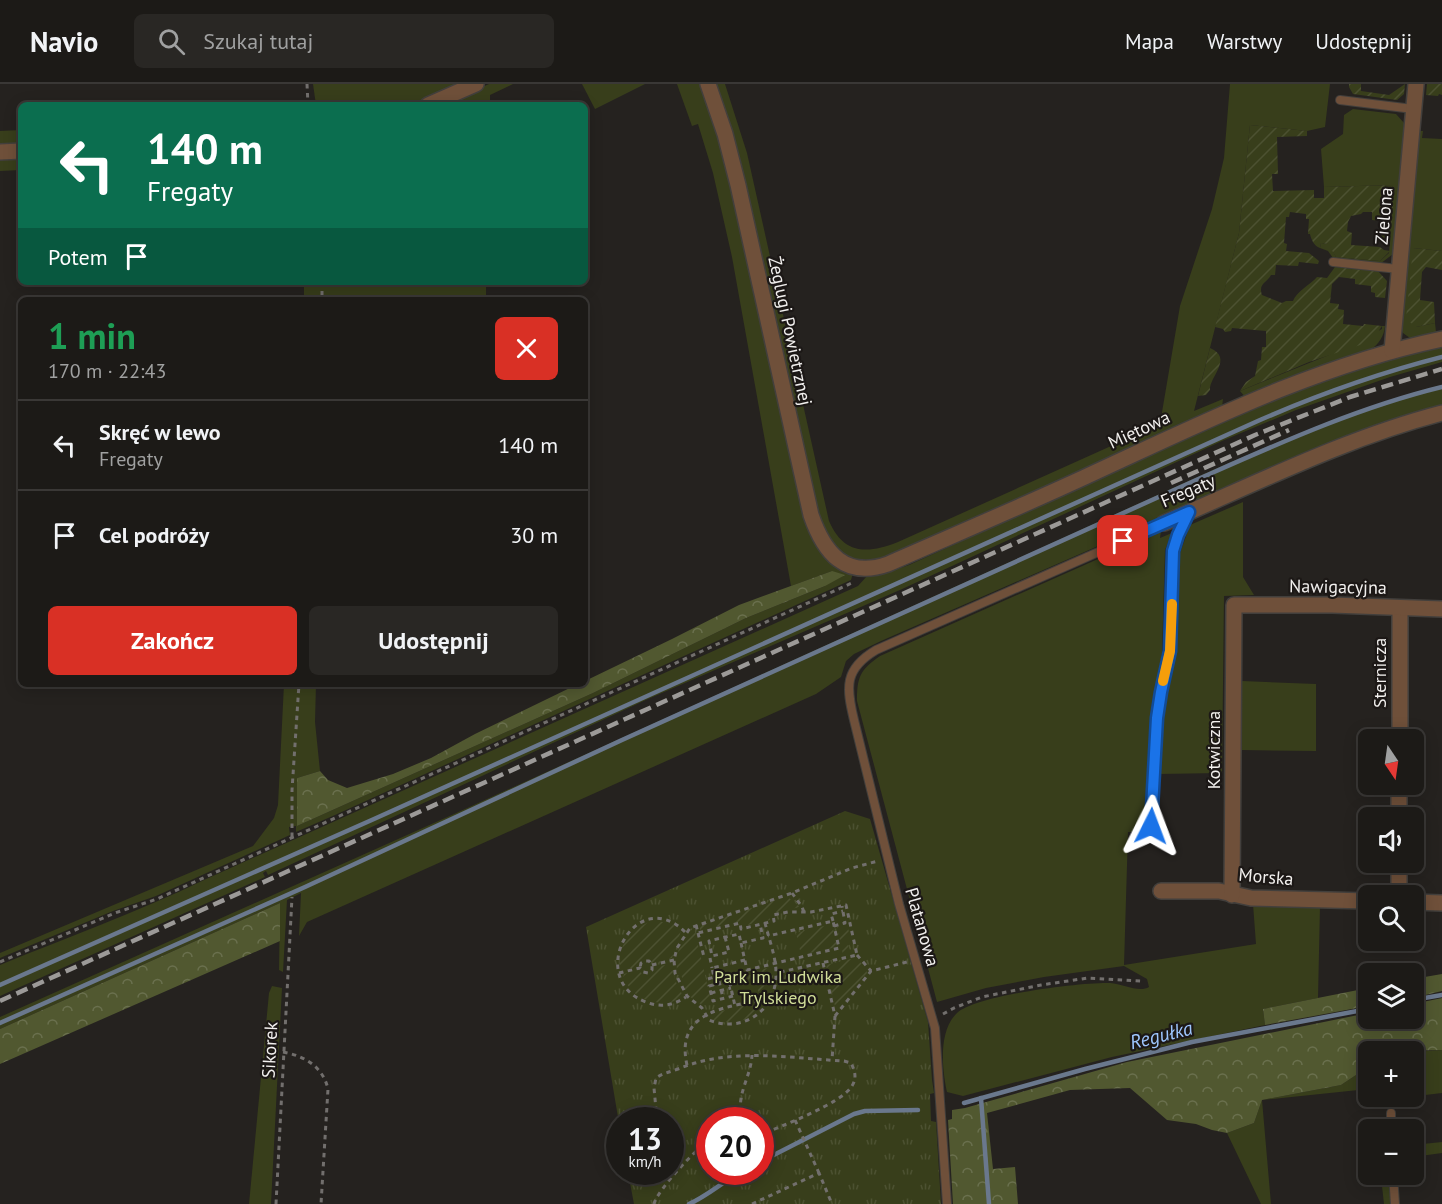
<!DOCTYPE html>
<html lang="pl">
<meta charset="utf-8">
<style>
body{margin:0;font-family:"PT Sans",sans-serif;background:#292724;color:#f1f3f6;height:100vh;display:flex;flex-direction:column;font-size:22px;white-space:nowrap}
*{box-sizing:border-box;margin:0}
p{font-size:20px;color:#a0a1a1}
.icon{flex:none;width:33px;height:33px;fill:none;stroke:currentColor;stroke-width:2;stroke-linecap:round;stroke-linejoin:round}
.map{position:relative;flex:1;overflow:hidden}
.panel{position:absolute;left:18px;top:213px;width:570px;height:390px;display:flex;flex-direction:column;background:#1c1a17;border-radius:9px;box-shadow:0 3px 15px #0003,0 0 0 2px #3a3836}
.panel>*{flex:none}
.banner{position:absolute;left:18px;top:18px;width:570px;height:183px;border-radius:9px;box-shadow:0 3px 15px #0003,0 0 0 2px #3a3836;background:#0b6e4f;color:#fff;overflow:hidden}
.needle{width:39px;rotate:167deg}
.buttons{position:absolute;left:1358px;top:645px;display:grid;gap:12px}
.buttons a{display:grid;place-items:center;width:66px;height:66px;border-radius:9px;background:#1c1a17;box-shadow:0 3px 15px #0003,0 0 0 2px #3a3836;font-size:30px}
.speed{position:absolute;left:606px;top:1023px;display:flex;gap:12px;font-size:30px;font-weight:700;text-align:center}
.speed>*{display:grid;place-content:center;width:78px;height:78px;border-radius:50%;background:#1c1a17;box-shadow:0 3px 15px #0003,0 0 0 2px #3a3836;line-height:1}
.speed small{font-size:15px;font-weight:400}
.speed .limit{border:9px solid #d22;background:#fff;color:#111}
.pin{position:absolute;display:grid;place-items:center;width:51px;height:51px;color:#fff;margin:-26px;border-radius:12px;box-shadow:0 3px 9px #0006}
.me{position:absolute;width:66px;margin:-33px;rotate:3deg;stroke-linejoin:round;filter:drop-shadow(0 0 4px #0008)}
.turn{display:flex;align-items:center;gap:21px;height:126px;padding:0 30px;font-size:27px}
.turn .icon{width:78px;height:78px;stroke-width:2.5}
.turn b{display:block;font-size:42px;line-height:51px}
.then{display:flex;align-items:center;height:57px;padding:0 30px;background:#0003;gap:12px;font-size:22px}
.round{display:grid;place-items:center;flex:none;width:63px;height:63px;border-radius:9px;background:#292724}
.head{display:flex;align-items:center;justify-content:space-between;height:102px;padding:0 30px}
h1{font-size:36px;font-weight:700;line-height:45px;color:#1e9e55}
.action{display:flex;gap:12px;margin-top:auto;padding:12px 30px}
.action a{flex:1;height:69px;border-radius:9px;background:#d93025;color:#fff;font-size:24px;font-weight:700;line-height:69px;text-align:center}
.action a+a{background:#292724;color:#f1f3f6}
ul{padding:0;list-style:none}
li{display:flex;align-items:center;gap:18px;height:90px;padding:0 30px;border-top:2px solid #3a3836}
li div{flex:1}
li b{display:block;font-size:22px}
li em{font-style:normal}
header{display:flex;align-items:center;gap:36px;box-sizing:border-box;height:84px;padding:0 30px;background:#1c1a17;border-bottom:2px solid #3a3836}
header strong{font-size:28px}
nav{display:flex;gap:33px;margin-inline-start:auto;font-size:21px}
.search{width:420px;height:54px;background:#292724;display:flex;align-items:center;gap:15px;box-sizing:border-box;padding:0 21px;border-radius:9px;color:#a0a1a1;font-size:22px}
.map>svg:first-child{display:block}
.grass{fill:#383e1b}
.forest{fill:url(#forest-crowns)}
.park{fill:url(#park-tufts);fill-rule:evenodd}
.garden{fill:url(#garden-furrows)}
.lines{fill:none;stroke-linecap:round;stroke-linejoin:round}
.stream{stroke:#6a788d;stroke-width:4.5}
.lane-casing{stroke:#423f3c;stroke-width:10}
.street-casing{stroke:#423f3c;stroke-width:18}
.path{stroke:#726f6d;stroke-width:3;stroke-dasharray:4.5 4.5;stroke-linecap:butt}
.lane{stroke:#6f503a;stroke-width:8}
.street{stroke:#6f503a;stroke-width:15}
.rail{stroke:#9c9a98;stroke-width:4.5;stroke-dasharray:12 6;stroke-linecap:butt}
.route-casing{stroke:#114b97;stroke-width:15}
.route{stroke:#1a73e8;stroke-width:10}
.slow{stroke:#f59e0b;stroke-width:10}
.labels{text-anchor:middle;stroke-width:4.5;stroke-linejoin:round;paint-order:stroke}
.street-label{font-size:18px;fill:#f2f0ee;stroke:#1c1816}
.park-label{font-size:18px;fill:#d0dd98;stroke:#1c1816}
.water-label{font-size:20px;font-style:italic;fill:#9ec6fe;stroke:#1c1816}
</style>
<header>
<strong>Navio</strong>
<div class="search"><svg class="icon" aria-label="search" viewBox="0 0 24 24"><circle cx="10" cy="10" r="6"/><path d="M15 15l6 6"/></svg>Szukaj tutaj</div>
<nav><a>Mapa</a><a>Warstwy</a><a>Udostępnij</a></nav>
</header>
<div class="map">
<svg width="1442" height="1120" viewBox="0 0 1442 1120">
<defs>
<pattern id="forest-crowns" width="20" height="18" patternUnits="userSpaceOnUse" patternTransform="scale(1.5)"><rect width="20" height="18" fill="#515830"/><path d="M2 6a3 3 0 1 1 6 0M12 15a3 3 0 1 1 6 0" fill="none" stroke="#6a704e"/></pattern>
<pattern id="park-tufts" width="24" height="20" patternUnits="userSpaceOnUse" patternTransform="scale(1.5)"><rect width="24" height="20" fill="#383e1b"/><path d="M3 7l-1-3M5 7V3M7 7l1-3M15 17l-1-3M17 17v-4M19 17l1-3" fill="none" stroke="#4c5131"/></pattern>
<pattern id="garden-furrows" width="10" height="10" patternUnits="userSpaceOnUse" patternTransform="scale(1.5)"><rect width="10" height="10" fill="#383e1b"/><path d="M-1 1l2-2M0 10L10 0M9 11l2-2" fill="none" stroke="#4c5131"/></pattern>
</defs>
<rect width="100%" height="100%" fill="#25221f"/>
<g class="grass">
<path d="M313 0H461L410 21H316Z"/>
<path d="M489 0H513L490 11V21H443Z"/>
<path d="M582 0H645L595 25Z"/>
<path d="M677 0H701L716 40 733 102 806 439C819 467 824 478 853 489L851 496 335 731 296 748V742L289 743 290 751 156 812 113 827 0 874V869L253 762 274 734 278 721 284 600H316L315 638 320 687 297 694V742L593 609 746 534 825 502 832 487 791 502 732 173 713 89 698 40 692 42Z"/>
<path d="M714 0H725L747 69 829 437C844 471 867 470 898 458L1160 340 1180 222 1212 125 1224 74 1230 0H1330L1325 43 1307 47 1250 41 1239 149 1194 327 1223 315 1222 323 905 466C877 476 849 486 828 455 822 446 820 433 816 423Z"/>
<path d="M1353 25 1396 30 1404 39 1393 170 1380 180 1333 174 1328 167 1320 164 1321 159 1329 160 1336 173 1380 177 1389 169 1394 101 1324 103 1321 65 1343 50 1344 31Z"/>
<path d="M21 46V61L0 62V47Z"/>
<path d="M1418 47H1423L1422 54 1442 55V167L1413 164 1416 243 1435 239 1436 248 1410 254 1403 249 1400 244Z"/>
<path d="M21 74V86L0 87V75Z"/>
<rect x="304" y="198" width="182" height="18"/>
<path d="M1382 242H1385C1384 252 1379 260 1370 266L1246 314 1240 307 1329 271 1382 245Z"/>
<path d="M1442 263V278L1390 293 1296 326 1222 357 900 506 648 615 268 791 266 787 263 789 265 793 0 912V881C68 853 138 828 204 796L858 502 867 492 880 491 909 481C994 442 1080 403 1165 364 1250 325 1350 280 1442 263Z"/>
<path d="M1442 301V322L1398 334 1354 350 881 557 854 570 846 577 841 593 816 610 307 838 299 852 301 809 287 816 283 888 279 886 280 819 0 945V933L454 730 1215 385C1289 353 1363 321 1442 301Z"/>
<path d="M1243 418V493L1254 511 1224 512 1222 689 1158 690 1166 611 1177 546 1176 490 1180 469 1190 441Z"/>
<path d="M1161 447 1160 454 1172 449 1165 466 1162 570 1156 600 1146 748H1128L1124 881 1256 860 1253 820 1320 822 1318 914 1263 925 1265 941 1112 973 963 1012 947 1008C942 985 938 947 957 929 976 911 1082 898 1110 899 1123 900 1139 909 1149 903L1147 895 1124 882 1044 893 986 904 937 918 857 617C857 593 860 586 880 572Z"/>
<path d="M1242 597 1316 600V667L1241 666Z"/>
<path d="M272 902 282 904 271 1120H249L269 909Z"/>
<path d="M1442 966V1009L1400 1014 1397 1013 1413 1012V968Z"/>
<path d="M1368 983V1005L1262 1016 1271 1120H1261L1227 1049 1254 1039 1262 1016 1341 1001Z"/>
<path d="M1442 1058V1069L1413 1073V1061Z"/>
<path d="M1377 1091H1390L1391 1120H1384L1382 1102H1379Z"/>
</g>
<g class="forest">
<path d="M832 487 845 491 825 502 746 534 593 609 297 742V694L320 687 328 696 347 704 393 690 431 674 475 650 578 600H585V597L672 555 739 521Z"/>
<path d="M280 819V857L0 980V945Z"/>
<path d="M1442 890V907L1413 914V895Z"/>
<path d="M1368 904V922L1265 941 1263 925Z"/>
<path d="M1442 914V966L1368 968V983L1341 1001 1262 1016 1254 1039 1227 1049 1212 1046 1196 1040 1167 1036 1130 1004 1070 1006 987 1029 993 1085 1015 1083 1018 1120H953L948 1036 952 1035V1026L965 1024 1127 978 1368 929V934H1413V920Z"/>
</g>
<path class="park" d="M845 727 870 735 928 938 932 996 934 1009 930 1010 931 1037 936 1038 941 1120H634L628 1088H670V1036H620L619 1039 586 843ZM710 1036H760V1088H710Z"/>
<g class="garden">
<path d="M1349 0H1361V7L1389 11 1405 0 1404 10 1397 16 1353 10 1349 3Z"/>
<path d="M1427 0H1442V11L1439 10 1438 12 1426 11Z"/>
<path d="M1250 41 1307 47V52L1277 53 1278 90H1272L1273 107 1314 106V114H1324V103L1395 101 1390 156 1380 155 1381 137 1372 136V128H1363L1361 130 1351 132 1348 138 1347 147 1352 149 1351 161 1380 163 1384 166 1390 167 1380 177 1336 173 1328 160 1321 159 1320 164C1314 162 1311 155 1310 150H1308L1309 135H1306V130L1290 128 1289 133H1286L1284 159 1287 160 1286 167 1309 169 1319 177 1318 180 1299 178 1298 182 1276 181 1275 191H1271C1267 199 1258 199 1262 211L1282 219 1286 217H1293C1296 208 1311 200 1317 193L1327 194 1335 183 1378 187 1387 197 1385 214 1375 213V209L1371 208V202L1355 200V195L1339 193 1332 200 1330 219 1339 220 1338 225 1344 226 1343 240 1363 242 1364 240 1382 242 1372 257 1309 278 1240 307 1246 298 1255 292 1258 277 1261 276 1262 263H1266V247L1232 244 1231 247 1225 248 1223 245 1215 243 1239 149Z"/>
<path d="M1413 164 1442 167V186L1426 183 1422 188 1420 216 1434 218 1435 239 1416 243 1406 235Z"/>
<path d="M1210 264C1234 274 1209 293 1210 306L1206 311 1198 312Z"/>
<path d="M784 813 789 814 800 823 769 830 770 836 743 842 742 837 700 847V842L701 841Z"/>
<path d="M654 837 671 839 681 847 672 874 654 879 646 874 640 876 638 883 621 886C615 863 632 842 654 837Z"/>
<path d="M832 840 837 863 801 871 796 849Z"/>
<path d="M847 840 850 852 846 853 850 869 843 871 837 843Z"/>
<path d="M694 844 712 921C698 924 686 910 680 898L683 897 681 890 678 891C674 873 679 856 694 844Z"/>
<path d="M855 874 866 883 867 890 836 927 826 881Z"/>
<path d="M671 880 675 896 682 910C675 924 649 919 638 912 632 907 627 901 623 894L624 890 639 886 642 890H650L655 883Z"/>
<path d="M772 883C774 893 774 902 770 912H762L760 914 754 887Z"/>
<path d="M763 917 765 919C753 938 729 943 709 934L710 930 713 929Z"/>
</g>
<g class="lines">
<g class="stream">
<path d="M0 901 374 735 1260 336C1320 310 1379 289 1442 273"/>
<path d="M1413 916 1442 911"/>
<path d="M0 939 305 803 622 656 1205 392C1282 358 1360 323 1442 303"/>
<path d="M981 1014 989 1120"/>
<path d="M964 1019 1085 985 1192 958 1368 925"/>
<path d="M760 1078 854 1030 865 1027 918 1026"/>
<path d="M689 1120C709 1111 723 1097 742 1088"/>
</g>
<defs>
<g id="lane">
<path d="M1340 16 1413 25"/>
<path d="M1333 178 1398 185"/>
<path d="M1151 742 1157 634 1161 608 1170 567 1173 467 1177 451 1186 432"/>
<path d="M1391 1029V1046"/>
<path d="M1393 1090 1395 1120"/>
<path d="M947 1120 935 944 899 820 854 636C846 603 844 585 876 566L1164 439"/>
</g>
<g id="street">
<path d="M708 0 725 50 738 101 811 431C824 469 845 495 888 480 954 451 1020 423 1085 393 1200 340 1317 281 1442 255"/>
<path d="M428 21 476 0"/>
<path d="M0 68 21 67"/>
<path d="M1392 267 1416 0"/>
<path d="M1164 439C1255 400 1346 354 1442 329"/>
<path d="M1400 656V524"/>
<path d="M1399 734V700"/>
<path d="M1161 807H1219L1251 814 1368 817"/>
<path d="M1232 811 1234 521H1332L1442 525"/>
<path d="M1399 812V778"/>
<path d="M1413 818 1442 819"/>
</g>
</defs>
<use href="#lane" class="lane-casing"/>
<use href="#street" class="street-casing"/>
<g class="path">
<path d="M307 0 308 21"/>
<path d="M322 198V216"/>
<path d="M292 753V706L299 600"/>
<path d="M792 809 802 823 804 828"/>
<path d="M833 837 831 830 843 827"/>
<path d="M765 839C769 855 776 873 776 889 777 926 743 950 709 936L702 924 687 912 675 889 674 876 677 864 690 844 792 809 852 784 878 777"/>
<path d="M696 841 698 849 740 839 741 845 774 837 773 831 788 828H811L846 821 857 871 776 889"/>
<path d="M834 842 845 839 842 822"/>
<path d="M685 848C636 799 584 895 646 918 661 924 674 921 686 913"/>
<path d="M698 849 704 873"/>
<path d="M725 853 729 868 712 872 709 857 725 853H726L739 850 741 859 763 854 760 840"/>
<path d="M741 859 747 886 839 864 833 837 768 852"/>
<path d="M857 871 871 887"/>
<path d="M710 874 712 884"/>
<path d="M0 878 115 829 157 815 854 498"/>
<path d="M823 879 835 932 832 976"/>
<path d="M652 881 674 876"/>
<path d="M619 889 640 884 643 888 648 889 652 886V881L649 877H645L641 879 640 884"/>
<path d="M708 895 714 893 712 884 745 876"/>
<path d="M719 897 723 914"/>
<path d="M711 909 731 904"/>
<path d="M733 912 713 917 709 902 713 901 712 899 729 895 735 922"/>
<path d="M943 930 954 924 982 913 1041 901 1088 894 1141 897"/>
<path d="M835 932 871 887 907 878"/>
<path d="M283 968C305 972 323 983 328 1005L321 1120"/>
<path d="M687 981C674 924 732 923 771 914"/>
<path d="M657 1036 654 1004 656 994C663 989 670 988 678 985 731 963 788 974 844 977L851 979C855 987 857 994 852 1002 841 1020 781 1042 760 1051"/>
<path d="M743 1036C734 1013 751 994 752 971"/>
<path d="M795 1036 819 1089"/>
<path d="M666 1088 670 1096"/>
<path d="M276 1120 292 813"/>
<path d="M654 1120C656 1108 698 1062 710 1056"/>
<path d="M752 1120 819 1089 832 1120"/>
</g>
<use href="#lane" class="lane"/>
<use href="#street" class="street"/>
<g class="rail">
<path d="M1171 399 1289 346"/>
<path d="M0 917 1255 351 1350 313 1442 285"/>
</g>
</g>
<g class="lines">
<defs>
<path id="route" d="M1123 457 1189 428 1178 451 1173 467 1170 567 1161 608 1157 634 1151 742"/>
</defs>
<use href="#route" class="route-casing"/>
<use href="#route" class="route"/>
<path class="slow" d="M1163 597 1170 567 1172 520"/>
</g>
<g class="labels">
<g class="street-label">
<text transform="translate(1384 132) rotate(-85)" y="6">Zielona</text>
<text transform="translate(790 247) rotate(78)" y="6">Żeglugi Powietrznej</text>
<text transform="translate(1139 346) rotate(-25)" y="6">Miętowa</text>
<text transform="translate(1188 407) rotate(-23)" y="6">Fregaty</text>
<text transform="translate(1338 503) rotate(1)" y="6">Nawigacyjna</text>
<text transform="translate(1380 589) rotate(-90)" y="6">Sternicza</text>
<text transform="translate(1214 666) rotate(-90)" y="6">Kotwiczna</text>
<text transform="translate(1266 793) rotate(5)" y="6">Morska</text>
<text transform="translate(922 843) rotate(74)" y="6">Platanowa</text>
<text transform="translate(270 966) rotate(-87)" y="6">Sikorek</text>
</g>
<g class="park-label">
<text x="778" y="899">Park im. Ludwika<tspan x="778" dy="21">Trylskiego</tspan></text>
</g>
<g class="water-label">
<text transform="translate(1161 951) rotate(-14)" y="7">Regułka</text>
</g>
</g>
</svg>
<div class="buttons">
<a><svg class="needle" viewBox="-14 -14 28 28"><path d="M0-13l5 13h-10z" fill="#e53935"/><path d="M0 13l5-13h-10z" fill="#a0a1a1"/></svg></a>
<a><svg class="icon" aria-label="sound" viewBox="0 0 24 24"><path d="M4 9h4l5-4v14l-5-4H4zM17 9q2 3 0 6"/></svg></a>
<a><svg class="icon" aria-label="search" viewBox="0 0 24 24"><circle cx="10" cy="10" r="6"/><path d="M15 15l6 6"/></svg></a>
<a><svg class="icon" aria-label="layers" viewBox="0 0 24 24"><path d="M12 4l9 5-9 5-9-5zM3 14l9 5 9-5"/></svg></a>
<a>+</a>
<a>−</a>
</div>
<div class="speed"><div>13<small>km/h</small></div><div class="limit">20</div></div>
<div class="pin" style="left:1123px;top:457px;background:#d93025"><svg class="icon" aria-label="arrive" viewBox="0 0 24 24"><path d="M6 21V4h12l-3 4 3 4H6"/></svg></div>
<svg class="me" style="left:1151px;top:742px" viewBox="-20 -20 40 40"><path d="M0-17L14 15 0 8-14 15z" fill="#1a73e8" stroke="#fff" stroke-width="4"/></svg>
<div class="banner">
<div class="turn"><svg class="icon" aria-label="left" viewBox="0 0 24 24"><path d="M17 20v-9H6M10 6l-5 5 5 5"/></svg><div><b>140 m</b>Fregaty</div></div>
<div class="then">Potem<svg class="icon" aria-label="arrive" viewBox="0 0 24 24"><path d="M6 21V4h12l-3 4 3 4H6"/></svg></div>
</div>
<section class="panel">
<div class="head"><div><h1>1 min</h1><p>170 m · 22:43</p></div><a class="round" style="background:#d93025;color:#fff"><svg class="icon" aria-label="close" viewBox="0 0 24 24"><path d="M6 6l12 12M18 6L6 18"/></svg></a></div>
<ul>
<li><svg class="icon" aria-label="left" viewBox="0 0 24 24"><path d="M17 20v-9H6M10 6l-5 5 5 5"/></svg><div><b>Skręć w lewo</b><p>Fregaty</p></div><em>140 m</em></li>
<li><svg class="icon" aria-label="arrive" viewBox="0 0 24 24"><path d="M6 21V4h12l-3 4 3 4H6"/></svg><div><b>Cel podróży</b></div><em>30 m</em></li>
</ul>
<div class="action"><a>Zakończ</a><a>Udostępnij</a></div>
</section>
</div>
